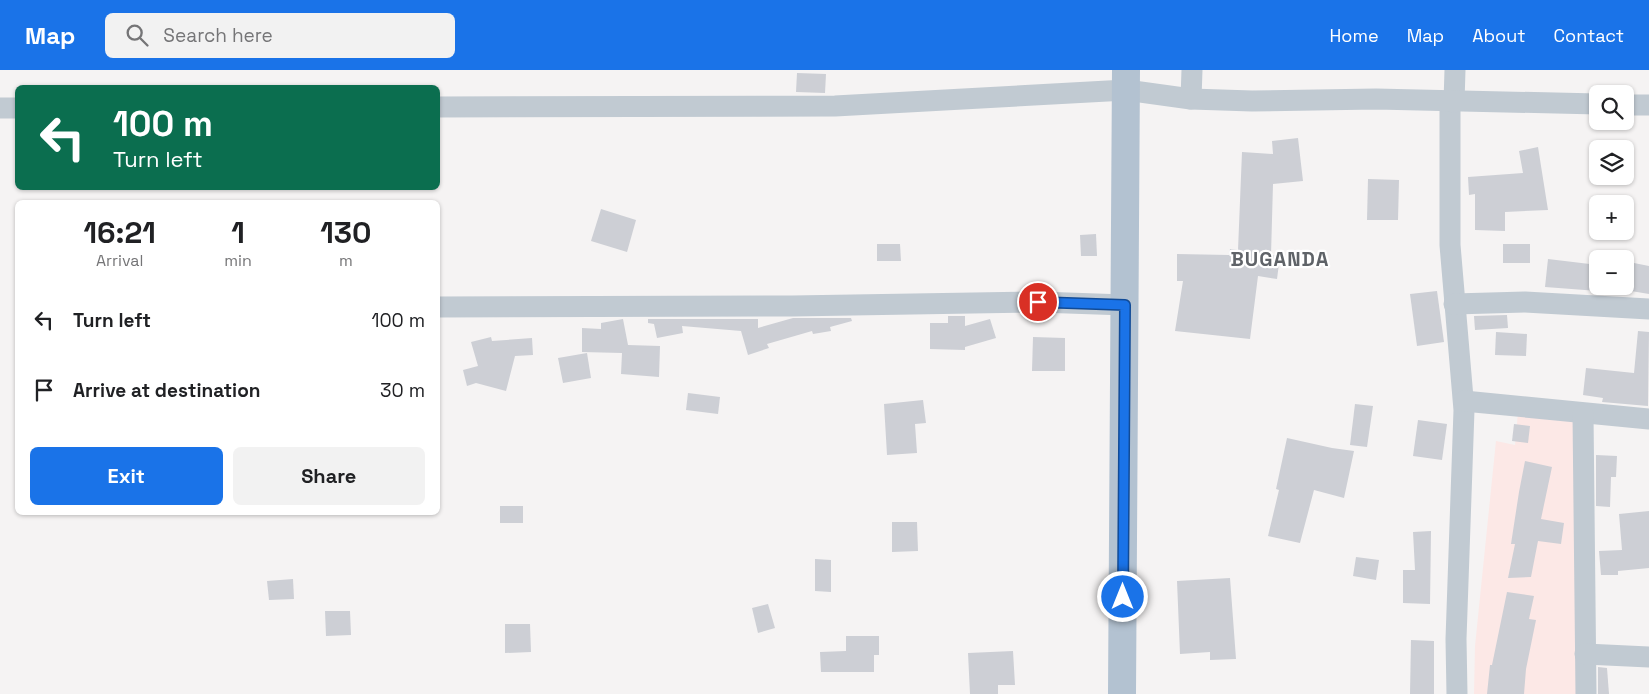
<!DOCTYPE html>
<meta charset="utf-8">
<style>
body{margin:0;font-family:"Space Grotesk",sans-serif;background:#f2f2f2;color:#202124;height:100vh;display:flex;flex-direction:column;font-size:19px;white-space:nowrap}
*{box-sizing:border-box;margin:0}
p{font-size:16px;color:#757577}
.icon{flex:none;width:28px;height:28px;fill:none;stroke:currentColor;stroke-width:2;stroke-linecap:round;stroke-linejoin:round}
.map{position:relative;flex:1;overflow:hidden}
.sheet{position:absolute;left:15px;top:130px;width:425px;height:315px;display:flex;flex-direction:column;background:#fff;border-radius:8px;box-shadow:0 1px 4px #0004}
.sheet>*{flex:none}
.banner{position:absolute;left:15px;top:15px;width:425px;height:105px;border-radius:8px;box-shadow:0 1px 4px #0004;background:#0b6e4f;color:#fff;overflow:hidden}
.fabs{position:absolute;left:1589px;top:15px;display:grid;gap:10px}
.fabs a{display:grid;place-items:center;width:45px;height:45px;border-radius:8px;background:#fff;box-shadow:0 1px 4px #0004;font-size:25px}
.pin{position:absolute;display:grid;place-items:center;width:42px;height:42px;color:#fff;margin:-21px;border:2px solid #fff;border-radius:50%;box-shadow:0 1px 5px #0007}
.me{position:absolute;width:55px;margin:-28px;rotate:0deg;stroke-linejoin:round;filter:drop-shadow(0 0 4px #0008)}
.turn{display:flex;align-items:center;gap:18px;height:105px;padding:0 15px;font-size:22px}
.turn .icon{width:65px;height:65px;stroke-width:2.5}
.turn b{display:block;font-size:35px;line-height:42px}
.eta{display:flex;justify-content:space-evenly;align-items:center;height:85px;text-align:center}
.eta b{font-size:30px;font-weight:600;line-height:35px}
.cta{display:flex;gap:10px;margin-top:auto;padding:10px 15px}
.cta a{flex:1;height:58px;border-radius:8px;background:#1a73e8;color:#fff;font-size:20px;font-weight:600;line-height:58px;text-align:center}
.cta a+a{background:#f2f2f2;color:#202124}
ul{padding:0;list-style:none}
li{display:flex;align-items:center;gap:15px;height:70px;padding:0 15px}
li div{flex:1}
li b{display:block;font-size:19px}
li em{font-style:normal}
header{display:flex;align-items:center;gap:30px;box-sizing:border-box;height:70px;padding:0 25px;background:#1a73e8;color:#fff}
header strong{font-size:24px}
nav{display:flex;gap:28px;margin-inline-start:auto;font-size:18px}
.search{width:350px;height:45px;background:#f2f2f2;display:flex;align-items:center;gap:12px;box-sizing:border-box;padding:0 18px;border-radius:8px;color:#757577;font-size:19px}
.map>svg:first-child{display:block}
.medical{fill:#fce8e6}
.building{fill:#cdcfd5}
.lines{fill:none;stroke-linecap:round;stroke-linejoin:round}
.minor{stroke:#c1cad2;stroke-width:21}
.major{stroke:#b3c2d1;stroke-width:28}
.route-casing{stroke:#114b97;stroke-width:12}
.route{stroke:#1a73e8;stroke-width:9}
.labels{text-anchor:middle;stroke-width:4.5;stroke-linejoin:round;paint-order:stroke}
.district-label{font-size:20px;font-weight:bold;letter-spacing:1px;fill:#5f6368;stroke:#fff}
</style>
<header>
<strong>Map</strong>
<div class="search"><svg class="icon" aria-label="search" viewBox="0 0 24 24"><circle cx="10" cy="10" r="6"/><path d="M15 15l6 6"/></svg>Search here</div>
<nav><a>Home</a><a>Map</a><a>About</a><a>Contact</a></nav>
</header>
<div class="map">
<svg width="1649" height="624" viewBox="0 0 1649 624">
<rect width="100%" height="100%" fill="#f5f3f3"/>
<path class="medical" d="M1518 342 1583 353 1579 624H1474L1475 576 1496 371 1515 375Z"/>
<g class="building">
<path d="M797 3 826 4 825 23 796 22Z"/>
<path d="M1298 68 1303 111 1273 114 1271 185 1280 186 1277 209 1258 206 1250 269 1175 261 1183 211H1177V184L1229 185 1230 179 1238 180 1242 82 1273 84 1272 71Z"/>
<path d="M1538 77 1548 140 1505 142V161L1475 160V124L1469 125 1468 107 1523 103 1519 81Z"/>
<path d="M1368 109 1399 110 1398 150H1367Z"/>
<path d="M601 139 636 150 627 182 591 171Z"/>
<path d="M1096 164 1097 186H1081L1080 165Z"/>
<path d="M877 174H900L901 191H877Z"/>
<rect x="1503" y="174" width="27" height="19"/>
<path d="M1548 189 1598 195V221L1545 217Z"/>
<path d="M1629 192 1649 196V224L1625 220Z"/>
<path d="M1437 221 1444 272 1417 276 1410 224Z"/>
<path d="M1507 245 1508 258 1475 260 1474 246Z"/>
<path d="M948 246H965V256L990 249 996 268 965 277V280L930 279V253H948Z"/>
<path d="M793 248H851L852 251 830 257 831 261 813 264 812 261 767 274 769 278 748 285 741 261 682 256 683 263 657 268 654 254 648 253V249H758V258Z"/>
<path d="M623 249 628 275 660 276 659 307 621 304 622 283 582 282V258L601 259V253Z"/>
<path d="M1638 261 1649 262 1648 336 1602 332 1603 328 1583 325 1586 298 1634 303Z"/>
<path d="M1496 262 1527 264 1526 286 1495 285Z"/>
<path d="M491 267 492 271 532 268 533 285 515 286 506 321 476 313 467 316 463 300 478 296 471 272Z"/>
<path d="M1033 267 1065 268V301H1032Z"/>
<path d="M587 283 591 308 563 313 558 288Z"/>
<path d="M688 323 720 327 718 344 686 340Z"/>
<path d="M923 330 926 353 915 354 917 383 887 385 884 334Z"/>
<path d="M1355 334 1373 336 1367 377 1350 375Z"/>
<path d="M1418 350 1447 354 1442 390 1413 386Z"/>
<path d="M1514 354 1530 356 1528 373 1512 371Z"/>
<path d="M1287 368 1332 378 1354 381 1344 428 1314 420 1300 473 1268 466 1279 420 1276 419Z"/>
<path d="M1596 385 1617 386 1616 407H1611L1610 437 1596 436Z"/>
<path d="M1525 391 1552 397 1541 449 1564 453 1561 474 1538 471 1531 507 1508 508 1515 474H1511L1519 422Z"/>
<rect x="500" y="436" width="23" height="17"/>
<path d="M1649 441V498L1618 501V505H1601L1599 481 1622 480 1619 444Z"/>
<path d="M892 452H917L918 481 892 482Z"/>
<path d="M1431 461 1430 534 1403 533V500H1415L1413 462Z"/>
<path d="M1356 487 1379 490 1376 510 1353 506Z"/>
<path d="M815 489 831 490V522L815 521Z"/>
<path d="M1230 508 1236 589 1210 590V582L1180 584 1177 511Z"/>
<path d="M293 509 294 529 269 530 267 511Z"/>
<path d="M1507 522 1534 526 1529 549 1536 550 1526 599 1524 624H1487L1490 595H1492Z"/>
<path d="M768 534 775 558 758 563 752 538Z"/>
<path d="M325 541H350L351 565 326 566Z"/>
<path d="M505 554H530L531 582 505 583Z"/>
<path d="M846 566H879V585H874V602H821L820 582 846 581Z"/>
<path d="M1411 570 1434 571V624H1410Z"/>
<path d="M1013 581 1015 615H998V624H970L968 583Z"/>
<path d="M1598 597 1607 598 1609 624H1598Z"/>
</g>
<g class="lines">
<g class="minor">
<path d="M1191 29 1192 0"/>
<path d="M1450 32V175L1464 340 1456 569 1457 624"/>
<path d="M1454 32 1455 0"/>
<path d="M1625 35H1649"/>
<path d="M438 37 835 36 1126 20 1191 29 1252 31 1376 29 1598 34"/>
<path d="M0 38H18"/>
<path d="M1454 234 1525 232 1649 239"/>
<path d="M438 237 792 236 1039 232 1125 235"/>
<path d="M1464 331 1649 349"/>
<path d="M1583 344 1586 624"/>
<path d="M1585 584 1649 587"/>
</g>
<path class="major" d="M1122 624 1126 0"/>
</g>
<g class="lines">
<defs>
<path id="route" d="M1038 232 1125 235 1123 527"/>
</defs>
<use href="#route" class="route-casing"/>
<use href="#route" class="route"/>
</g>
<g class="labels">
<g class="district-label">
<text x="1280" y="196">BUGANDA</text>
</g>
</g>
</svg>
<div class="fabs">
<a><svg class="icon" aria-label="search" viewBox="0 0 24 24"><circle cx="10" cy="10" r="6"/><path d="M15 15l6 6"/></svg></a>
<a><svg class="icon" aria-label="layers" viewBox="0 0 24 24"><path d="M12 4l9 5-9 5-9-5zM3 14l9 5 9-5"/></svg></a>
<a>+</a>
<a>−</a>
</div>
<div class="pin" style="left:1038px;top:232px;background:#d93025"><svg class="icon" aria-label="arrive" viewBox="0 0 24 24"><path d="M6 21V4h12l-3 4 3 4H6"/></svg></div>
<svg class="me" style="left:1123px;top:527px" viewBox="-20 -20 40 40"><circle r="17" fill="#1a73e8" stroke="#fff" stroke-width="3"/><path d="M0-11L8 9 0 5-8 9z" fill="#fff"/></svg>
<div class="banner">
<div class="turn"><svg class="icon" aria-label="left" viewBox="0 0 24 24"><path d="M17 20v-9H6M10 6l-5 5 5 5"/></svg><div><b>100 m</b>Turn left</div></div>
</div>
<section class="sheet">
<div class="eta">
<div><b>16:21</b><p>Arrival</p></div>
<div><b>1</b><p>min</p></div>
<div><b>130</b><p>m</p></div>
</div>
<ul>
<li><svg class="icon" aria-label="left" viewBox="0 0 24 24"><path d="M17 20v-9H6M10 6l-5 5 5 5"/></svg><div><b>Turn left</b></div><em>100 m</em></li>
<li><svg class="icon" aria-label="arrive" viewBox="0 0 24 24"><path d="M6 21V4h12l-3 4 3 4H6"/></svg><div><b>Arrive at destination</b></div><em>30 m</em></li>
</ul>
<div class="cta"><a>Exit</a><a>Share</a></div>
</section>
</div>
